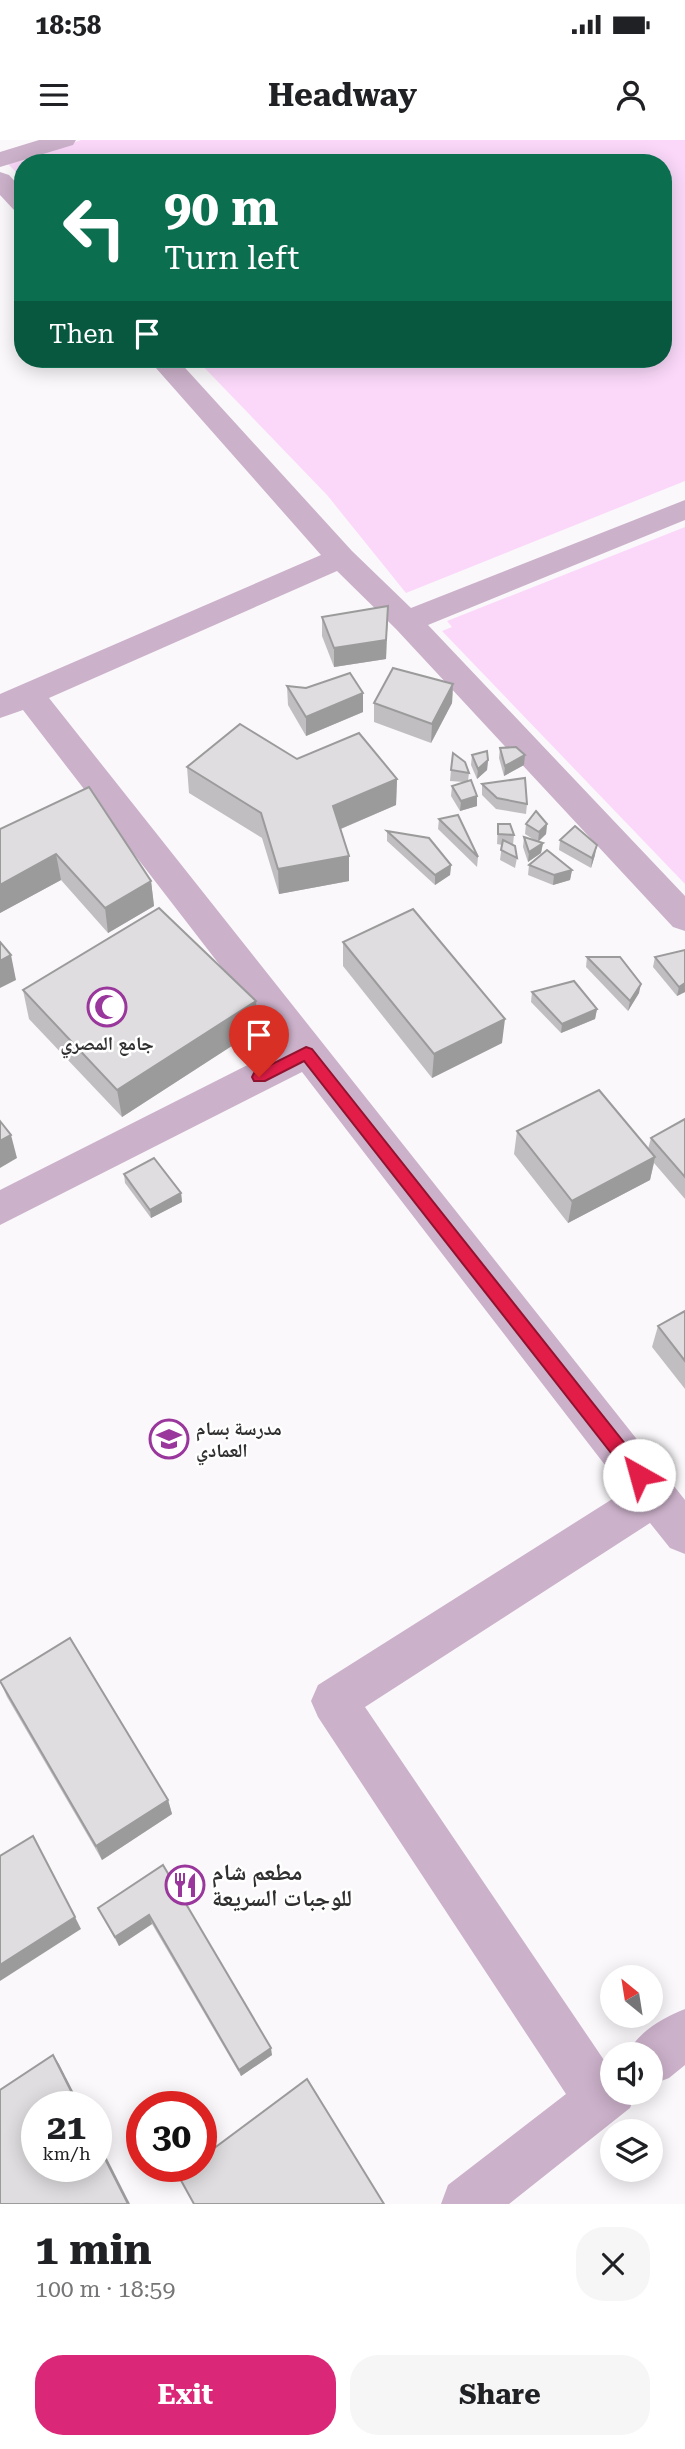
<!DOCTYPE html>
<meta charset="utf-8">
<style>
body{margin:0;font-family:"Roboto Serif","Noto Naskh Arabic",serif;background:#f6f6f6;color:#202124;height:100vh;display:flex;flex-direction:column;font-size:26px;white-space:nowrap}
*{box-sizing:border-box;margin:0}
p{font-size:23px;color:#757577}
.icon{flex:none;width:38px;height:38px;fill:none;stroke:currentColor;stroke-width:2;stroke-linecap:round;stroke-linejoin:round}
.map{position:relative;height:2064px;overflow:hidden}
.panel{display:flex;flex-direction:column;background:#fff;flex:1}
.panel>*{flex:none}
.guide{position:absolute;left:14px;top:14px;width:658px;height:214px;border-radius:28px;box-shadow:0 4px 18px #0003;background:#0b6e4f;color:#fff;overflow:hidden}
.needle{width:46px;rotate:330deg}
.controls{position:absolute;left:600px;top:1825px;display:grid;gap:14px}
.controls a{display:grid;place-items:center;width:63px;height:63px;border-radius:50%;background:#fff;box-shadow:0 4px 18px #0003;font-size:35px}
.speed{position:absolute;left:21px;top:1951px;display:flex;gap:14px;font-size:35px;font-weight:700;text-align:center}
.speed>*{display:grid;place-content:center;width:91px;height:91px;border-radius:50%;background:#fff;box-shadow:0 4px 18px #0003;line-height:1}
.speed small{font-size:18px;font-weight:400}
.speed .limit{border:10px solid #d22;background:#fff;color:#111}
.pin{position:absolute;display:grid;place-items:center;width:60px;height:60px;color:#fff;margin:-72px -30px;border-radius:50% 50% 50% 0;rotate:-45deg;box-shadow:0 0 7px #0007}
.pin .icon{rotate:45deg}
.me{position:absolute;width:77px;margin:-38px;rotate:322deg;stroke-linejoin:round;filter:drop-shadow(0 0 5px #0008)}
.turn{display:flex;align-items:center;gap:24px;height:147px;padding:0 35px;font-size:32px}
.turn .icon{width:91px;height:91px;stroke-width:2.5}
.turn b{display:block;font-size:49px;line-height:60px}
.then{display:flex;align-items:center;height:66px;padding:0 35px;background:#0003;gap:14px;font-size:26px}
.round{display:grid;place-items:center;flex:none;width:74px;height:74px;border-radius:28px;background:#f6f6f6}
.headline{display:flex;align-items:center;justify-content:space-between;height:119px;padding:0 35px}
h1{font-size:42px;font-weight:700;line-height:52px}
.cta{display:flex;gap:14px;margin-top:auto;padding:14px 35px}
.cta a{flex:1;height:80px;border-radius:28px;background:#db2777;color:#fff;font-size:28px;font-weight:700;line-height:80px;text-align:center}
.cta a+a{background:#f6f6f6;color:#202124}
.status{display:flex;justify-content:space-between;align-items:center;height:49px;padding:0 35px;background:#fff;direction:ltr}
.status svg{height:19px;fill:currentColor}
header{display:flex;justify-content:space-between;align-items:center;height:91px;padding:0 35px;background:#fff;font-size:32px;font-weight:700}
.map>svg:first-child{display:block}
.green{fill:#fbd8fa}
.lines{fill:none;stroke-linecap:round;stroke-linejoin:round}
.minor{fill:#cbb1ca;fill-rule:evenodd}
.wall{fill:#c0bec0}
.shaded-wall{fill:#9c9b9c}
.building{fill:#dfdddf;stroke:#9c9b9c;stroke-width:2}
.route{fill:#e11d48;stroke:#92132f;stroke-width:2}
.labels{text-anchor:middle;stroke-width:5;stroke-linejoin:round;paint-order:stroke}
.poi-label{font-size:19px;font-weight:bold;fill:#313031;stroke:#fff}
.near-poi-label{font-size:23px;font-weight:bold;fill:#313031;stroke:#fff;text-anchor:start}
</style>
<div class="status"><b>18:58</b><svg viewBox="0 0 49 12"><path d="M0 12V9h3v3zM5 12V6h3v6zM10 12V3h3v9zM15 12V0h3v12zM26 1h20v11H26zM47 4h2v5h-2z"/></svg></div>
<header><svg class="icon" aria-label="menu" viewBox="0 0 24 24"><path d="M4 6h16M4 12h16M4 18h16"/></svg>Headway<svg class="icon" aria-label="person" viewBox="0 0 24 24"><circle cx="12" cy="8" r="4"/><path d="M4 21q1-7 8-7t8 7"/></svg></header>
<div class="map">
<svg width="685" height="2064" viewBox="0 0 685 2064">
<rect width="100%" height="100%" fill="#faf8fa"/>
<g class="green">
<path d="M81 0H685V341L406 453 327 355 196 219H663V23H23V39L8 24Z"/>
<path d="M685 387V744L442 491 452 487 447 481Z"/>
</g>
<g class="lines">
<g class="minor">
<path d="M39 0H76L73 5 0 27V12Z"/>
<path d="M0 32 9 35 23 50V73L14 70 0 55Z"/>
<path d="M148 219H177L352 411 411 468 685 360V380L428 485 685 756V791L673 787 396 489 337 431 49 558 685 1360V1414L670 1408 650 1383 365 1567 608 1926 612 1925V1953H636L630 1968 509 2064H441L448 2045 566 1954 318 1577 311 1561 318 1545 625 1351 302 932 0 1085V1050L283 907 23 570 0 578V554L321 415Z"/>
<path d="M685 1869V1925L669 1938 651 1945V1914H628C637 1892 663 1878 685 1869Z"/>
</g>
</g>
<g class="wall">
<path d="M388 466 386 519 334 527 322 496V477Z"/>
<path d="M453 544 452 563 431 603 374 582V563Z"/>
<path d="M287 546 306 548 363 572 306 596 288 565Z"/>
<path d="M500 608 524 625 504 636 499 618Z"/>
<path d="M472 615 488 620 487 630 477 639 471 625Z"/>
<path d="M187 627 397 639 396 665 341 689 349 716V741L279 754 262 698 189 653Z"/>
<path d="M451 630 469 633 468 641 477 666 460 671 451 656 452 646 464 642 450 641Z"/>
<path d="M482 644 527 664 526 674 496 669 482 655Z"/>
<path d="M439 679 478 717 477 727 438 689Z"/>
<path d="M498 684 514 695 513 705 517 718 515 728 500 720 502 705 497 704Z"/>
<path d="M526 684H547L546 694 538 701 543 703 541 713 528 722 523 707 524 697 536 701 525 694Z"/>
<path d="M0 689 151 741 154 766 108 793 61 740 0 773Z"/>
<path d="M387 691 451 725 450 735 435 745 387 701Z"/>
<path d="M560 700 595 715 591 728 559 710Z"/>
<path d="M529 725 572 730 570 740 553 745 528 735Z"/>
<path d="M343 802 502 903 432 938 343 826Z"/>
<path d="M587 817 639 853 628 871 586 827Z"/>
<path d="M655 817 685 852 677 856 653 827Z"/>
<path d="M23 850 256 861 258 889 122 977 29 879Z"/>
<path d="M532 852 597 869 595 879 561 893 531 862Z"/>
<path d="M685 979V1059L654 1023 650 1040 568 1083 514 1014 517 991 648 1009 651 998Z"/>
<path d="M124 1034 181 1053 182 1062 151 1078 125 1043Z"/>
<path d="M685 1171V1249L652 1207 658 1186Z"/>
<path d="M0 1541 168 1660 172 1674 102 1720 7 1557Z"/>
<path d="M163 1725 272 1915 241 1936 152 1784 119 1806 98 1768Z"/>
</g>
<g class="shaded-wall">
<path d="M388 466 386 519 334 527V508Z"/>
<path d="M453 544 452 563 431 603 432 584Z"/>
<path d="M363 553V572L306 596V577Z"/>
<path d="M525 615 524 625 504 636 505 626Z"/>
<path d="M488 620 487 630 477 639 478 629Z"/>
<path d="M397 639 396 665 333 692V666Z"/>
<path d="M477 656V666L460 671 461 661Z"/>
<path d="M547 684 546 694 538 702 539 692Z"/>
<path d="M543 703 541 713 528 722 529 712Z"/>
<path d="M597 705 595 715 591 728 592 718Z"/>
<path d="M56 714 61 740 0 773V745Z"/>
<path d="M349 716V741L279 754 278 729Z"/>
<path d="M451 725 450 735 435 745V735Z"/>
<path d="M572 730 570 740 553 745 554 735Z"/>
<path d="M151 741 154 766 108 793 105 768Z"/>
<path d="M11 815 16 840 0 848V821Z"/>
<path d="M685 843V852L677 856 679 847Z"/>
<path d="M641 844 639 853 628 871 630 861Z"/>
<path d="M256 861 258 889 122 977 117 950Z"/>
<path d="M597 869 595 879 561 893 562 884Z"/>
<path d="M505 879 502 903 432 938 434 914Z"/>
<path d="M11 995 17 1018 0 1028V1001Z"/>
<path d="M655 1017 650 1040 568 1083 572 1061Z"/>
<path d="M181 1053 182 1062 151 1078 150 1070Z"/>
<path d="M168 1660 172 1674 102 1720 96 1706Z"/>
<path d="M149 1775 152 1784 119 1806 115 1797Z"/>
<path d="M75 1777 81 1789 0 1841V1825Z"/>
<path d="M271 1908 272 1915 241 1936 239 1930Z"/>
<path d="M53 1915 59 1924 81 1967H79Z"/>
<path d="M96 1997 130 2064H128L96 2001Z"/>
</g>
<g class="building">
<path d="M388 466 386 500 334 508 322 477Z"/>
<path d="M393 528 453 544 432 584 374 563Z"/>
<path d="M350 533 363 553 306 577 287 546 306 548Z"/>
<path d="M240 584 297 619 359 593 397 639 333 666 349 716 278 729 261 673 187 627Z"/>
<path d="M516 607 525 615 505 626 500 608Z"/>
<path d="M487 611 488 620 478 629 472 615Z"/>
<path d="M453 613 465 622 469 633 451 630Z"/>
<path d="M525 638 527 664 497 658 482 644Z"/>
<path d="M471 640 477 656 461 661 452 646Z"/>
<path d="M89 647 151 741 105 768 56 714 0 745V689Z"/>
<path d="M536 671 547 684 539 692 526 684Z"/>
<path d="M458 675 478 717 439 679Z"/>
<path d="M498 684H510L514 695 498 694Z"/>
<path d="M575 686 597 705 592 718 560 700Z"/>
<path d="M387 691 429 698 451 725 435 735Z"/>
<path d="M524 697 543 703 529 712Z"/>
<path d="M503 700 515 706 517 718 501 710Z"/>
<path d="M547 710 572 730 554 735 529 725Z"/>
<path d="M159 768 256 861 117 950 23 850Z"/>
<path d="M413 769 505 879 434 914 343 802Z"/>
<path d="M0 802 11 815 0 821Z"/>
<path d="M685 810V843L679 847 655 817Z"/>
<path d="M587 817H620L641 844 630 861Z"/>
<path d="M574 841 597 869 562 884 532 852Z"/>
<path d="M599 950 655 1017 572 1061 517 991Z"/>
<path d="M685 979V1037L651 998Z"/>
<path d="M0 981 11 995 0 1001Z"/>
<path d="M154 1018 181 1053 150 1070 124 1034Z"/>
<path d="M685 1171V1221L658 1186Z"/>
<path d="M70 1498 168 1660 96 1706 0 1541Z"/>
<path d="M33 1696 75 1777 0 1825V1716Z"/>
<path d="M163 1725 271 1908 239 1930 149 1775 115 1797 98 1768Z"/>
<path d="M53 1915 79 1967H37V2026H96V2001L128 2064H0V1950Z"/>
<path d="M307 1939 384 2064H194L178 2035 189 2026H201V2018Z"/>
</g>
<path class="route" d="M306 907 312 909 645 1329 648 1335 645 1341 639 1343 633 1341 304 921 265 941H254L252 937 254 933Z"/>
<defs>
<symbol id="mosque-ring" viewBox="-11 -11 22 22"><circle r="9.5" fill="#fff" stroke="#9a379c" stroke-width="1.5"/><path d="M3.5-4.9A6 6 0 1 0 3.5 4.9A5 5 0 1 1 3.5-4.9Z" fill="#9a379c"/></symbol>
<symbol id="school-ring" viewBox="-11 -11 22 22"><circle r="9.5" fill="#fff" stroke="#9a379c" stroke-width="1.5"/><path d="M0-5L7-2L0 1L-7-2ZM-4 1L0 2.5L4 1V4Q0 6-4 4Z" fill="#9a379c"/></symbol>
<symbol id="restaurant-ring" viewBox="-11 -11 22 22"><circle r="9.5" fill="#fff" stroke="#9a379c" stroke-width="1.5"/><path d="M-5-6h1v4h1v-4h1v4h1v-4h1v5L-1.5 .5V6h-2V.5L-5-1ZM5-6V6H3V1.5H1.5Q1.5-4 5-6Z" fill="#9a379c"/></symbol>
</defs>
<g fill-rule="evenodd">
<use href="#mosque-ring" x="85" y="845" width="44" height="44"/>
<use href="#school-ring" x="147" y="1277" width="44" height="44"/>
<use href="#restaurant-ring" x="163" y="1723" width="44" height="44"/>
</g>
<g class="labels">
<g class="poi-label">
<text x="107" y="910">جامع المصري</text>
<text x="196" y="1295" text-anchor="start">مدرسة بسام<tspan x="196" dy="22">العمادي</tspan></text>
</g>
<g class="near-poi-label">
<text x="212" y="1740">مطعم شام<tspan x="212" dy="26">للوجبات السريعة</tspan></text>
</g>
</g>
</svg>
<div class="controls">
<a><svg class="needle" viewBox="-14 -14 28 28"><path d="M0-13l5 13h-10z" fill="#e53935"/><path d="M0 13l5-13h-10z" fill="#757577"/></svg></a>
<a><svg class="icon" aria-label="sound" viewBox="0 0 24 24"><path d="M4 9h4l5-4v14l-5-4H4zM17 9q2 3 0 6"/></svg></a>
<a><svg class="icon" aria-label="layers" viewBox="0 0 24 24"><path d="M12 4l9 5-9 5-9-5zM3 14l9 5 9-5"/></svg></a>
</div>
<div class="speed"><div>21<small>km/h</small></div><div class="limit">30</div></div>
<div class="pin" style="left:259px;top:937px;background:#d93025"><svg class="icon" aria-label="arrive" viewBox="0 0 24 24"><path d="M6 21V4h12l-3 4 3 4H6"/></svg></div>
<svg class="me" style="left:639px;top:1335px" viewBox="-20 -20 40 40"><circle r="19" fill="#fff"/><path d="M0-13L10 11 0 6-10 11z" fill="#e11d48"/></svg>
<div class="guide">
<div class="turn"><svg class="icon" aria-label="left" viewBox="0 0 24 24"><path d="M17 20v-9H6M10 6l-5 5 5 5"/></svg><div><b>90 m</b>Turn left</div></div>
<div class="then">Then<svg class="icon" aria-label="arrive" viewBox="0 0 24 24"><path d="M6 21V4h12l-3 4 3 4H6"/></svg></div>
</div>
</div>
<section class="panel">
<div class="headline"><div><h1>1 min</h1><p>100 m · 18:59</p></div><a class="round"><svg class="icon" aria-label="close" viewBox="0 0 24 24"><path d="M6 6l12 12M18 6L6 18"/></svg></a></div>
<div class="cta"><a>Exit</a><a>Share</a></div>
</section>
